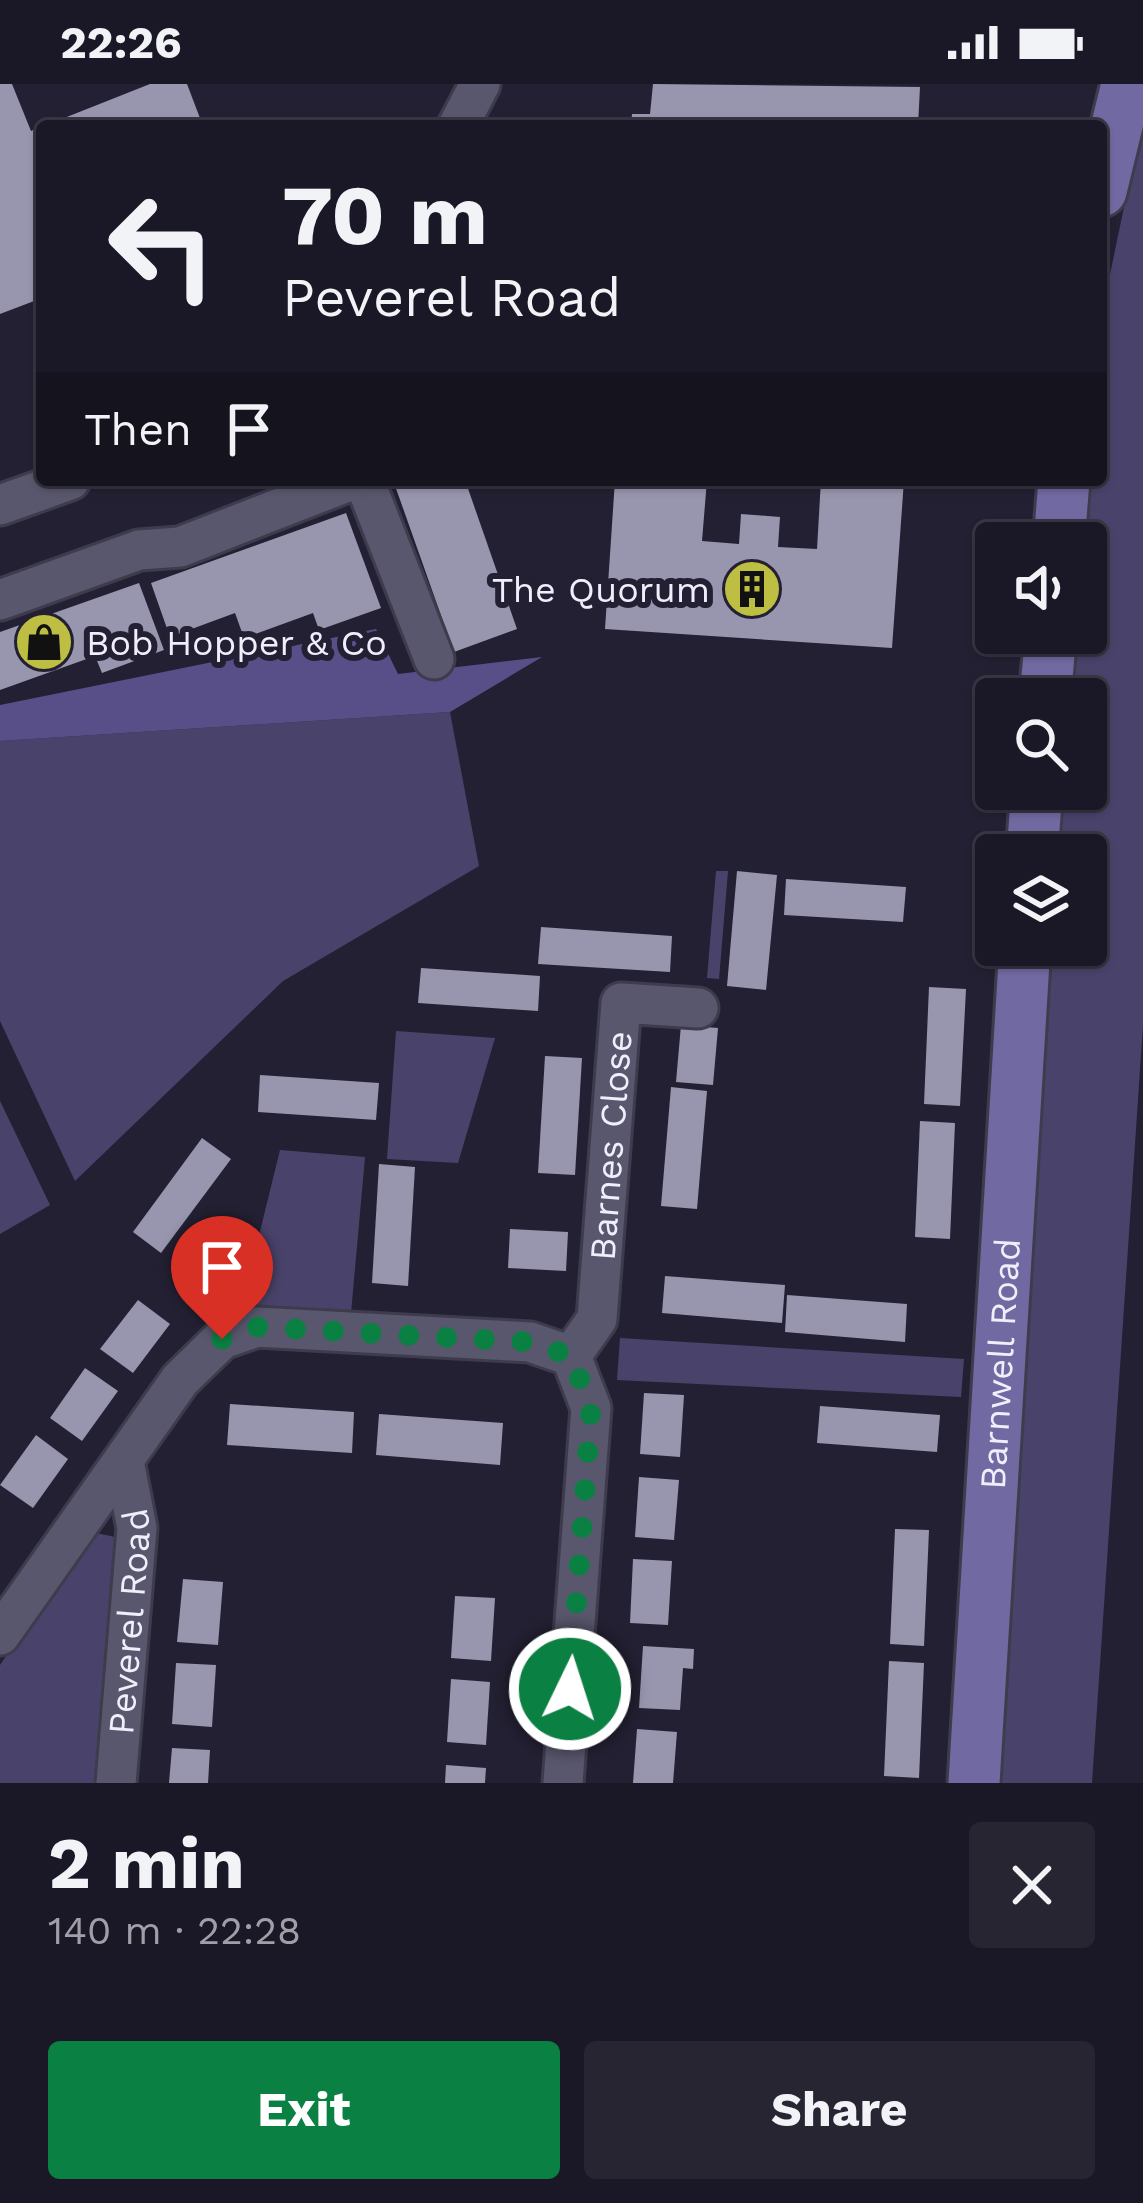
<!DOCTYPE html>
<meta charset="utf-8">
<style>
body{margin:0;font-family:"Work Sans",sans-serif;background:#272532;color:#f1f3f6;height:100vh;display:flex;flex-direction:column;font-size:45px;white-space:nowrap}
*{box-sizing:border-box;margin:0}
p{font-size:39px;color:#9fa0a7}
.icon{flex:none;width:66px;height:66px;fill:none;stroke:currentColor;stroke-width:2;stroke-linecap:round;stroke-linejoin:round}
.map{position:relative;height:1699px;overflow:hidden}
.drawer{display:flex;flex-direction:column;background:#1a1826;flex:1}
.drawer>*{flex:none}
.banner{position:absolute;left:36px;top:36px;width:1071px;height:366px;border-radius:12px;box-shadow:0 3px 9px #0004,0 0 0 3px #383743;background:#1a1826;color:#f1f3f6;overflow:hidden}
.controls{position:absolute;left:975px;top:438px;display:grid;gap:24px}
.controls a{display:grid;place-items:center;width:132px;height:132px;border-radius:12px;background:#1a1826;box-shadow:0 3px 9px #0004,0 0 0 3px #383743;font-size:60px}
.pin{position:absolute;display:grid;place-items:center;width:102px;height:102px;color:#fff;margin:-123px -51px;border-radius:50% 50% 50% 0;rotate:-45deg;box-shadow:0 0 12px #0007}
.pin .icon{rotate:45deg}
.me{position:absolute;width:132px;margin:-66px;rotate:4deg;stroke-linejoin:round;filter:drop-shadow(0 0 9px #0008)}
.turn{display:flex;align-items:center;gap:42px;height:252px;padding:0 48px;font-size:54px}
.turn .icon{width:156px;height:156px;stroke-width:2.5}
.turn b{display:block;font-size:84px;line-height:102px}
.then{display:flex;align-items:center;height:114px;padding:0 48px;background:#0003;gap:24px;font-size:45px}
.round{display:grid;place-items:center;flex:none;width:126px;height:126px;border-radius:12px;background:#272532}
.overview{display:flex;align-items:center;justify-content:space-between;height:204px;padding:0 48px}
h1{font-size:72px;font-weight:700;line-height:90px}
.button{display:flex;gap:24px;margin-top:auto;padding:24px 48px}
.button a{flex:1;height:138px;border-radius:12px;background:#0b8043;color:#fff;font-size:48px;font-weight:700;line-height:138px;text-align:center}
.button a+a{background:#272532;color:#f1f3f6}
.status{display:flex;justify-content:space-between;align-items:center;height:84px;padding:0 60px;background:#1a1826;direction:ltr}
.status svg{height:33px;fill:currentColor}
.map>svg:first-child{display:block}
.green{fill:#49436b}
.forest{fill:#584f88}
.building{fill:#9895ae}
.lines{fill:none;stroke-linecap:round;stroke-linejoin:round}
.minor-casing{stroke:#3e3c4c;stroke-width:45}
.major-casing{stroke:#3e3c4c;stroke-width:57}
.minor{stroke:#59576d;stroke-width:39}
.major{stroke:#7169a1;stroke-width:51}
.route{stroke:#0b8043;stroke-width:21;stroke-dasharray:0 37.8}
.labels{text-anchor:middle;stroke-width:12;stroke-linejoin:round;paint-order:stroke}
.poi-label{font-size:36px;fill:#efeefb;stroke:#232033;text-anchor:end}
.street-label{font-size:36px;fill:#efeefb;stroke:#232033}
</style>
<div class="status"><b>22:26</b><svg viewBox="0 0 49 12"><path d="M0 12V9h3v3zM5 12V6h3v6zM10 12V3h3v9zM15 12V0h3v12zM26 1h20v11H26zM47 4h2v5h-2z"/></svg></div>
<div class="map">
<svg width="1143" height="1699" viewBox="0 0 1143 1699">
<rect width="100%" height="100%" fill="#232033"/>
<g class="green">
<path d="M1143 32V941L1092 1699H1001L1051 861H1086V771H1056L1060 705H1086V615H1065L1070 549H1086V459H1077L1083 396H1101V255L1109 195Z"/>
<path d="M450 628 479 782 283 897 75 1097 0 937V657Z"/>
<path d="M716 787H728L719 895 707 894Z"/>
<path d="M396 947 495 954 458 1079 387 1075Z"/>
<path d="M0 1017 50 1121 0 1150Z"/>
<path d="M280 1066 365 1073 351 1229H240Z"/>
<path d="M620 1254 964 1275 961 1313 617 1296Z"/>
<path d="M96 1449 120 1454 102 1699H0V1581L81 1464Z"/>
</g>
<path class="forest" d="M376 545 398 590 542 573 450 628 0 657V621Z"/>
<g class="building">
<path d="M0 0H12L31 47 42 42V214L0 230Z"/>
<path d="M150 0H187L203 42H44Z"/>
<path d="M653 0 920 3 918 42H631L632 30H650Z"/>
<path d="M393 396H465L517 545 454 568Z"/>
<path d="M615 396H707L702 457 739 460 741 430 780 433 778 463 817 465 821 396H904L892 564 605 545Z"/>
<path d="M346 429 381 524 319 546 313 529 244 554 235 529 170 553 151 499Z"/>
<path d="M139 499 164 566 102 589 95 572 0 606V548Z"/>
<path d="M737 787 777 791 766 906 727 902Z"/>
<path d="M786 795 906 803 903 838 784 831Z"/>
<path d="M541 843 672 852 670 888 538 880Z"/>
<path d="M421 884 540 892 538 927 418 919Z"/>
<path d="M929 903 966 905 960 1022 924 1020Z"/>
<path d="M681 941 718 944 713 1001 676 998Z"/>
<path d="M545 972 582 974 575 1091 538 1089Z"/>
<path d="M260 991 379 999 376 1036 258 1028Z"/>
<path d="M671 1003 707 1007 697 1125 661 1122Z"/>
<path d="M920 1037 955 1039 950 1155 915 1153Z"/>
<path d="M202 1054 231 1075 161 1169 133 1148Z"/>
<path d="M379 1080 415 1083 408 1202 372 1199Z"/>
<path d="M510 1145 568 1148 566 1187 508 1184Z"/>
<path d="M665 1192 785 1201 782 1239 662 1229Z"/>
<path d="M787 1211 907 1220 905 1258 785 1248Z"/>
<path d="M138 1216 170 1240 133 1289 100 1265Z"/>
<path d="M85 1284 118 1307 82 1357 50 1334Z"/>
<path d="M644 1309 684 1311 680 1373 640 1370Z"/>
<path d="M230 1320 354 1328 352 1369 227 1361Z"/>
<path d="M820 1322 940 1331 937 1368 817 1359Z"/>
<path d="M379 1330 503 1339 500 1381 376 1371Z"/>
<path d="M36 1351 68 1375 33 1424 0 1401Z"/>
<path d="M639 1393 679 1396 674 1456 635 1453Z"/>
<path d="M895 1445 929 1446 924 1562 890 1560Z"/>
<path d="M633 1475 672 1477 668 1541 630 1539Z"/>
<path d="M183 1495 223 1498 218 1561 177 1558Z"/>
<path d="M455 1512 495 1514 491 1577 451 1574Z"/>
<path d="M643 1562 694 1565 693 1585 683 1584 680 1626 639 1624Z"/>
<path d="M889 1577 924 1579 919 1694 884 1692Z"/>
<path d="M176 1579 216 1581 212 1643 172 1640Z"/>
<path d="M451 1595 490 1598 486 1661 447 1658Z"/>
<path d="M637 1645 677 1648 673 1699H633Z"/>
<path d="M172 1664 210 1666 208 1699H169Z"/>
<path d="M446 1681 486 1684 485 1699H445Z"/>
</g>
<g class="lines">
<defs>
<g id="minor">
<path d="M458 42 480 0"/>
<path d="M364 396 434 575"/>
<path d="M0 421 70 396"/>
<path d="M0 516 139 466 180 463 352 396"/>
<path id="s1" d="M571 1272 597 1235 621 919 698 924"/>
<path d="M0 1551 180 1296 222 1255 257 1243 530 1258 571 1272 591 1324 563 1699"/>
<path id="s2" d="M116 1699 137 1444 124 1377"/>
</g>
<g id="major">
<path d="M1101 107 1127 0"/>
<path d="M1059 459 1064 396"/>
<path d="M1045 615 1051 549"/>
<path d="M1032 771 1037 705"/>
<path id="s3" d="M974 1699 1025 861"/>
</g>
</defs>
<use href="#minor" class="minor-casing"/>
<use href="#major" class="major-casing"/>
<use href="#minor" class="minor"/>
<use href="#major" class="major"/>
</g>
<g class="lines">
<path class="route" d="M222 1255 257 1243 530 1258 571 1272 591 1324 570 1605"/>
</g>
<defs>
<symbol id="building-disc" viewBox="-11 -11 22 22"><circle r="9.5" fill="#bebf42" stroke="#232033"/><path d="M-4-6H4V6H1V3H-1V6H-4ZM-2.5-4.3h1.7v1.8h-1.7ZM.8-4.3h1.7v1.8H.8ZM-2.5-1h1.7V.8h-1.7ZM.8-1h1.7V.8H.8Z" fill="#111"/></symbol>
<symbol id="shop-disc" viewBox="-11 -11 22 22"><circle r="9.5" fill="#bebf42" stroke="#232033"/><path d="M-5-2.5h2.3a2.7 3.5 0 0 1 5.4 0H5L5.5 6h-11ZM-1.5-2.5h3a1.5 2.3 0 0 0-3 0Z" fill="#111"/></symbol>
</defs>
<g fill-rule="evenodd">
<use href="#building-disc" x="719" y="472" width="66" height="66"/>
<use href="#shop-disc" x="11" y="525" width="66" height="66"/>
</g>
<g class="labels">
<g class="poi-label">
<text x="710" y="518">The Quorum</text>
<text x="86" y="571" text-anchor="start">Bob Hopper &amp; Co</text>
</g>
<g class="street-label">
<text dy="13" stroke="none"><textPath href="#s1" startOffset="219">Barnes Close</textPath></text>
<text dy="13" stroke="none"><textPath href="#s3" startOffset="420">Barnwell Road</textPath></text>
<text dy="13" stroke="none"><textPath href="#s2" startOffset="162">Peverel Road</textPath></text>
</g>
</g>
</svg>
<div class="controls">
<a><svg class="icon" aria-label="sound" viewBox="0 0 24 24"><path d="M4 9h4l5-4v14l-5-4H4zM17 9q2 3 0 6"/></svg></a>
<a><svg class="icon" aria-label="search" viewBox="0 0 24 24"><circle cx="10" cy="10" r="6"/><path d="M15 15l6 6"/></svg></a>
<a><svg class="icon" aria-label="layers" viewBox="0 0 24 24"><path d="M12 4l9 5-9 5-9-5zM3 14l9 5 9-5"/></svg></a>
</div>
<div class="pin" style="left:222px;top:1255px;background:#d93025"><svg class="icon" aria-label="arrive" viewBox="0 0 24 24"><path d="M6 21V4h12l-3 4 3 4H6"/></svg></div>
<svg class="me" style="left:570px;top:1605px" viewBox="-20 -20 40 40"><circle r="17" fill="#0b8043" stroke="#fff" stroke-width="3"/><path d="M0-11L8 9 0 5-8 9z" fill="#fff"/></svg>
<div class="banner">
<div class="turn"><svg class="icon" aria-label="left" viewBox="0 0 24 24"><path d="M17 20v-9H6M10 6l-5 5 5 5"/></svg><div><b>70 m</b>Peverel Road</div></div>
<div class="then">Then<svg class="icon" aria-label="arrive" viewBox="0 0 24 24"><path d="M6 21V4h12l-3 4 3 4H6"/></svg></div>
</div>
</div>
<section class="drawer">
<div class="overview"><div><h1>2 min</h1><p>140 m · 22:28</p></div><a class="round"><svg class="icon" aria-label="close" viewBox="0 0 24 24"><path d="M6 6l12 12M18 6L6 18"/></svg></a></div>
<div class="button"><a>Exit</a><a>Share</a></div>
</section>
